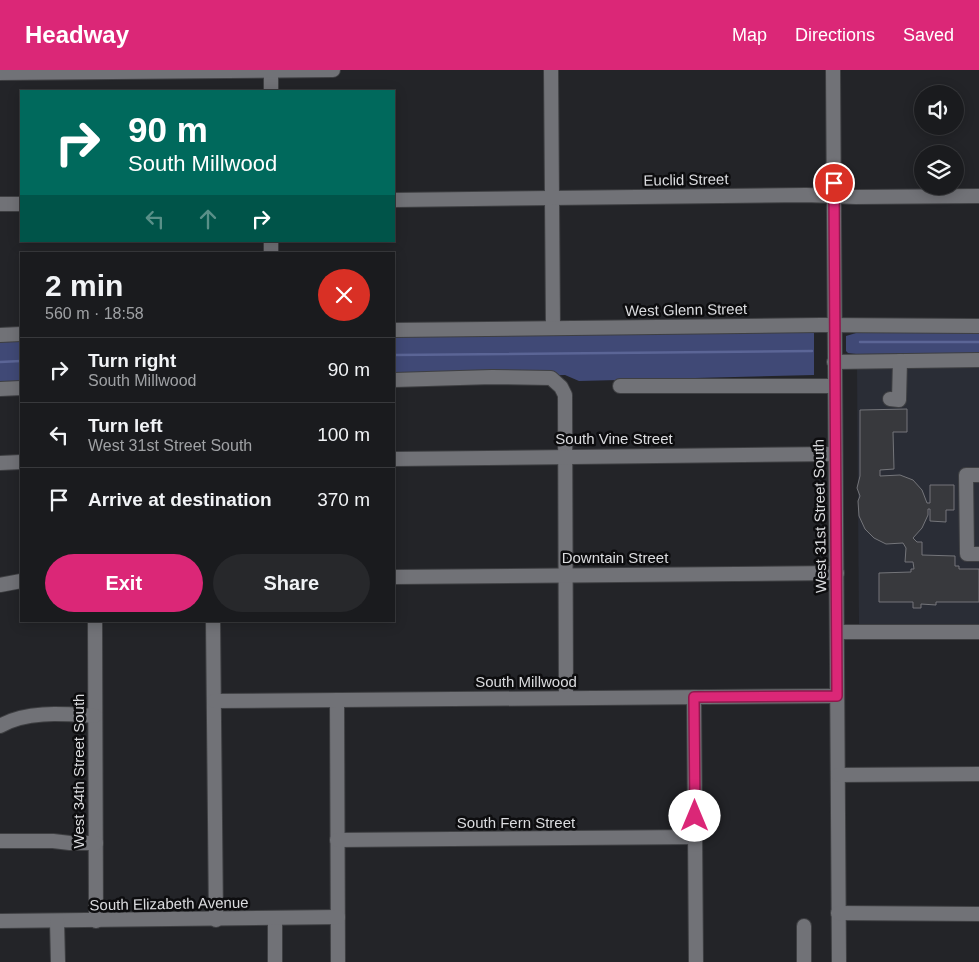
<!DOCTYPE html>
<meta charset="utf-8">
<style>
body{margin:0;font-family:Arial,sans-serif;background:#27282b;color:#f1f3f6;height:100vh;display:flex;flex-direction:column;font-size:19px;white-space:nowrap}
*{box-sizing:border-box;margin:0}
p{font-size:16px;color:#9fa1a4}
.icon{flex:none;width:28px;height:28px;fill:none;stroke:currentColor;stroke-width:2;stroke-linecap:round;stroke-linejoin:round}
.map{position:relative;flex:1;overflow:hidden}
.side{position:absolute;left:20px;top:182px;width:375px;height:370px;display:flex;flex-direction:column;background:#1a1b1e;border-radius:0px;box-shadow:0 2px 12px #0003,0 0 0 1px #38393c}
.side>*{flex:none}
.hud{position:absolute;left:20px;top:20px;width:375px;height:152px;border-radius:0px;box-shadow:0 2px 12px #0003,0 0 0 1px #38393c;background:#00695c;color:#fff;overflow:hidden}
.buttons{position:absolute;left:914px;top:15px;display:grid;gap:10px}
.buttons a{display:grid;place-items:center;width:50px;height:50px;border-radius:50%;background:#1a1b1e;box-shadow:0 2px 12px #0003,0 0 0 1px #38393c;font-size:25px}
.pin{position:absolute;display:grid;place-items:center;width:42px;height:42px;color:#fff;margin:-21px;border:2px solid #fff;border-radius:50%;box-shadow:0 1px 5px #0007}
.me{position:absolute;width:55px;margin:-28px;rotate:0deg;stroke-linejoin:round;filter:drop-shadow(0 0 4px #0008)}
.turn{display:flex;align-items:center;gap:18px;height:105px;padding:0 25px;font-size:22px}
.turn .icon{width:65px;height:65px;stroke-width:2.5}
.turn b{display:block;font-size:35px;line-height:42px}
.lanes{display:flex;align-items:center;height:48px;padding:0 25px;background:#0003;justify-content:center;gap:25px;direction:ltr}
.lanes .off{opacity:.35}
.round{display:grid;place-items:center;flex:none;width:52px;height:52px;border-radius:26px;background:#27282b}
.overview{display:flex;align-items:center;justify-content:space-between;height:85px;padding:0 25px}
h1{font-size:30px;font-weight:700;line-height:38px}
.cta{display:flex;gap:10px;margin-top:auto;padding:10px 25px}
.cta a{flex:1;height:58px;border-radius:30px;background:#db2777;color:#fff;font-size:20px;font-weight:700;line-height:58px;text-align:center}
.cta a+a{background:#27282b;color:#f1f3f6}
ul{padding:0;list-style:none}
li{display:flex;align-items:center;gap:15px;height:65px;padding:0 25px;border-top:1px solid #38393c}
li div{flex:1}
li b{display:block;font-size:19px}
li em{font-style:normal}
header{display:flex;align-items:center;gap:30px;box-sizing:border-box;height:70px;padding:0 25px;background:#db2777;color:#fff}
header strong{font-size:24px}
nav{display:flex;gap:28px;margin-inline-start:auto;font-size:18px}
.map>svg:first-child{display:block}
.built{fill:#2a2d36}
.green{fill:#404976}
.lines{fill:none;stroke-linecap:round;stroke-linejoin:round}
.stream{stroke:#5b6596;stroke-width:2.5}
.building{fill:#38393d;stroke:#74757a}
.minor-casing{stroke:#3e3f42;stroke-width:16}
.minor{stroke:#717277;stroke-width:14}
.route-casing{stroke:#8e194d;stroke-width:12}
.route{stroke:#db2777;stroke-width:9}
.labels{text-anchor:middle;stroke-width:5;stroke-linejoin:round;paint-order:stroke}
.street-label{font-size:15px;fill:#dbdcdf;stroke:#0d0d0f}
</style>
<header>
<strong>Headway</strong>
<nav><a>Map</a><a>Directions</a><a>Saved</a></nav>
</header>
<div class="map">
<svg width="979" height="892" viewBox="0 0 979 892">
<rect width="100%" height="100%" fill="#232428"/>
<path class="built" d="M979 294V556L859 557 857 296Z"/>
<g class="green">
<path d="M814 261V305L579 311 565 305 394 309V265Z"/>
<path d="M979 262V283L856 284 848 283 846 281V266L856 263Z"/>
<path d="M21 269V312H0V270Z"/>
</g>
<g class="lines">
<g class="stream">
<path d="M860 272H979"/>
<path d="M394 285 812 281"/>
<path d="M0 292 21 291"/>
</g>
</g>
<path class="building" d="M907 339V362H893L894 399 880 400V406L900 405 913 410 922 420 927 433H930V415H954V440H946V452L930 451V439H928V445L922 458 913 468 917 472H922V485L955 486V496H959V499H979V532H936V535L921 534V538H913V532H879V503L911 502V499H914L913 492H905L906 478 903 473 886 474 874 468 865 459 859 446 858 431 860 426 857 418 860 406V340Z"/>
<g class="lines">
<defs>
<g id="minor">
<path d="M271 0V21"/>
<path d="M551 0 553 258"/>
<path d="M833 0 839 892"/>
<path d="M0 3 333 0"/>
<path d="M394 130 806 125 856 127 979 126"/>
<path d="M0 134H21"/>
<path d="M271 171V184"/>
<path d="M394 260 821 255 979 256"/>
<path d="M0 265 21 264"/>
<path d="M834 292 979 290"/>
<path d="M394 310 492 307 551 308 561 317 565 325 566 628"/>
<path d="M620 316H834"/>
<path d="M0 319 21 318"/>
<path d="M890 329 899 330 900 291"/>
<path d="M394 389 835 384"/>
<path d="M0 393 21 392"/>
<path d="M979 405H966L967 484H979"/>
<path d="M394 507 837 503"/>
<path d="M0 515 21 511"/>
<path d="M95 551 96 851"/>
<path d="M213 551 216 850"/>
<path d="M837 562H979"/>
<path d="M694 627 696 892"/>
<path d="M337 630 338 892"/>
<path d="M214 631 837 626"/>
<path d="M0 656C27 640 65 644 95 646"/>
<path d="M838 705 979 704"/>
<path d="M337 770 695 767"/>
<path d="M0 771H53L70 773H96"/>
<path d="M838 843 979 844"/>
<path d="M275 848V892"/>
<path d="M0 851 338 847"/>
<path d="M57 851 58 892"/>
<path d="M804 892V856"/>
</g>
</defs>
<use href="#minor" class="minor-casing"/>
<use href="#minor" class="minor"/>
</g>
<g class="lines">
<defs>
<path id="route" d="M695 746 694 627 837 626 834 113"/>
</defs>
<use href="#route" class="route-casing"/>
<use href="#route" class="route"/>
</g>
<g class="labels">
<g class="street-label">
<text transform="translate(686 110) rotate(-1)" y="5">Euclid Street</text>
<text transform="translate(686 240) rotate(-1)" y="5">West Glenn Street</text>
<text x="614" y="374">South Vine Street</text>
<text transform="translate(820 446) rotate(-91)" y="5">West 31st Street South</text>
<text x="615" y="493">Downtain Street</text>
<text x="526" y="617">South Millwood</text>
<text transform="translate(79 701) rotate(-90)" y="5">West 34th Street South</text>
<text x="516" y="758">South Fern Street</text>
<text transform="translate(169 834) rotate(-1)" y="5">South Elizabeth Avenue</text>
</g>
</g>
</svg>
<div class="buttons">
<a><svg class="icon" aria-label="sound" viewBox="0 0 24 24"><path d="M4 9h4l5-4v14l-5-4H4zM17 9q2 3 0 6"/></svg></a>
<a><svg class="icon" aria-label="layers" viewBox="0 0 24 24"><path d="M12 4l9 5-9 5-9-5zM3 14l9 5 9-5"/></svg></a>
</div>
<div class="pin" style="left:834px;top:113px;background:#d93025"><svg class="icon" aria-label="arrive" viewBox="0 0 24 24"><path d="M6 21V4h12l-3 4 3 4H6"/></svg></div>
<svg class="me" style="left:695px;top:746px" viewBox="-20 -20 40 40"><circle r="19" fill="#fff"/><path d="M0-13L10 11 0 6-10 11z" fill="#db2777"/></svg>
<div class="hud">
<div class="turn"><svg class="icon" aria-label="right" viewBox="0 0 24 24"><path d="M7 20v-9h11M14 6l5 5-5 5"/></svg><div><b>90 m</b>South Millwood</div></div>
<div class="lanes"><svg class="icon off" aria-label="left" viewBox="0 0 24 24"><path d="M17 20v-9H6M10 6l-5 5 5 5"/></svg><svg class="icon off" aria-label="ahead" viewBox="0 0 24 24"><path d="M12 20V5M6 11l6-6 6 6"/></svg><svg class="icon" aria-label="right" viewBox="0 0 24 24"><path d="M7 20v-9h11M14 6l5 5-5 5"/></svg></div>
</div>
<section class="side">
<div class="overview"><div><h1>2 min</h1><p>560 m · 18:58</p></div><a class="round" style="background:#d93025;color:#fff"><svg class="icon" aria-label="close" viewBox="0 0 24 24"><path d="M6 6l12 12M18 6L6 18"/></svg></a></div>
<ul>
<li><svg class="icon" aria-label="right" viewBox="0 0 24 24"><path d="M7 20v-9h11M14 6l5 5-5 5"/></svg><div><b>Turn right</b><p>South Millwood</p></div><em>90 m</em></li>
<li><svg class="icon" aria-label="left" viewBox="0 0 24 24"><path d="M17 20v-9H6M10 6l-5 5 5 5"/></svg><div><b>Turn left</b><p>West 31st Street South</p></div><em>100 m</em></li>
<li><svg class="icon" aria-label="arrive" viewBox="0 0 24 24"><path d="M6 21V4h12l-3 4 3 4H6"/></svg><div><b>Arrive at destination</b></div><em>370 m</em></li>
</ul>
<div class="cta"><a>Exit</a><a>Share</a></div>
</section>
</div>
